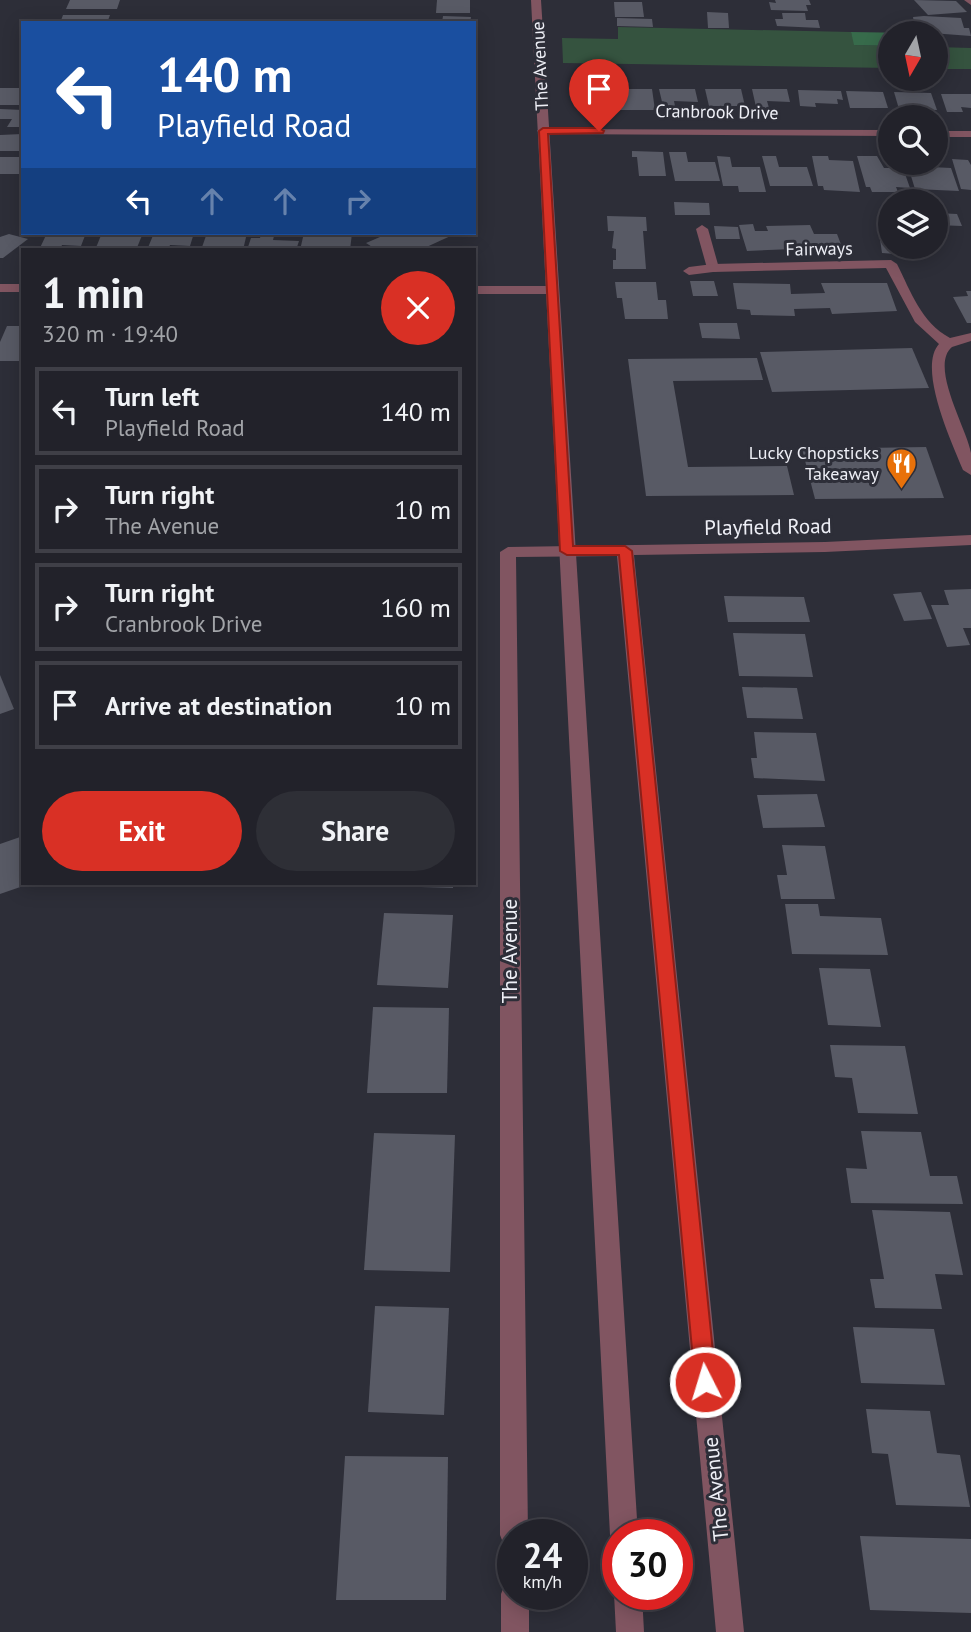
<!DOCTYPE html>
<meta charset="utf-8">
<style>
body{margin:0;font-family:"PT Sans",sans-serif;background:#2e2f36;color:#f1f3f6;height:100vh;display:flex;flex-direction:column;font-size:26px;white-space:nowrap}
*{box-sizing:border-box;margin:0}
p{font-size:23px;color:#a2a4a8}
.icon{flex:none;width:38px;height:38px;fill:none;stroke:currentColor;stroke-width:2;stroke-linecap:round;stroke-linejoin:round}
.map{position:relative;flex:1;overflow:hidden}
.details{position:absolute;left:21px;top:248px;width:455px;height:637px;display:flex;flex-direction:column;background:#22222a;border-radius:0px;box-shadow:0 4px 18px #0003,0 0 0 2px #3f3f47}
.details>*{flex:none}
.banner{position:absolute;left:21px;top:21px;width:455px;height:214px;border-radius:0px;box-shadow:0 4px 18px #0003,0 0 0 2px #3f3f47;background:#1a4fa0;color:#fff;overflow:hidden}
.needle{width:46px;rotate:189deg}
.fabs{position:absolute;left:878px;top:21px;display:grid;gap:14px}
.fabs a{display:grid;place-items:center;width:70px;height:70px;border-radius:50%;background:#22222a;box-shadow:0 4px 18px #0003,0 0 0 2px #3f3f47;font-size:35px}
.speed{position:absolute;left:497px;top:1519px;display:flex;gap:14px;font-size:35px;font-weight:700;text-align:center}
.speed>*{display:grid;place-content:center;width:91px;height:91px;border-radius:50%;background:#22222a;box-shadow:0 4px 18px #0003,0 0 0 2px #3f3f47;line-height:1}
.speed small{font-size:18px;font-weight:400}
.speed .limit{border:10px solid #d22;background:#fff;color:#111}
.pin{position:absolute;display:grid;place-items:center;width:60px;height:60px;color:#fff;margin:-72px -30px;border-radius:50% 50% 50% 0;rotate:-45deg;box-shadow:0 0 7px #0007}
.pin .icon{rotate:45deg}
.me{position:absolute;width:77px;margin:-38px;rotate:355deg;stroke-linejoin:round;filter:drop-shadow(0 0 5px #0008)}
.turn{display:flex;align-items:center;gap:24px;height:147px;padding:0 21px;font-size:32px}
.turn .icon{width:91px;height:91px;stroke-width:2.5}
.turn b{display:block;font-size:49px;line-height:60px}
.lanes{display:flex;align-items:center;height:66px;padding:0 21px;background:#0003;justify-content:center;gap:35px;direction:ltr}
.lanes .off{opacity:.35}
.round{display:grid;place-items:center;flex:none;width:74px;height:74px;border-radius:37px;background:#2e2f36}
.summary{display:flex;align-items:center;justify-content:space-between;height:119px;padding:0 21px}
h1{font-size:42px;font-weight:600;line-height:52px}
.button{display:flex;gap:14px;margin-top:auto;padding:14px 21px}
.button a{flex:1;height:80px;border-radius:42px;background:#d93025;color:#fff;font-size:28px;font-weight:600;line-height:80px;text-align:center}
.button a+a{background:#2e2f36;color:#f1f3f6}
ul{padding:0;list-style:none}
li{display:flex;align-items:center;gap:21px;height:88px;margin:0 14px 10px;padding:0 7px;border:4px solid #3f3f47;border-radius:0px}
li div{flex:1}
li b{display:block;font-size:26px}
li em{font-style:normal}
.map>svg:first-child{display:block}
.green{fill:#35533f}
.forest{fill:#376b4b}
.building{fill:#585a65}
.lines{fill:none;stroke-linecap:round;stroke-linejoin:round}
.service{fill:#815561;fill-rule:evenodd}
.minor{fill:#815561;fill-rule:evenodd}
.tertiary{fill:#815561;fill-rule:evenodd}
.route{fill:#d93025;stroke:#8d1f18;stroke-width:2}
.labels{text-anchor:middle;stroke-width:6;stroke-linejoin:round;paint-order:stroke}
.far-street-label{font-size:18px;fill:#eeeff6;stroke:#2d2e38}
.far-poi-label{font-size:18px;fill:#eeeff6;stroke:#2d2e38;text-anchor:end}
.street-label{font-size:21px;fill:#eeeff6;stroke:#2d2e38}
</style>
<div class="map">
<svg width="971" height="1632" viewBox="0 0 971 1632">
<rect width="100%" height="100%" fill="#2d2e38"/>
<g class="green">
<path d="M618 27 851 32 855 45 891 46V68L563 63 562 38 618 39Z"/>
<path d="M936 47 971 48V69H936Z"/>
</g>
<path class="forest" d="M851 32 914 33H891V46L854 45Z"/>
<g class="building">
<path d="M70 0H120L117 9H66Z"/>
<path d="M437 0H470V13H436Z"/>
<path d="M775 0H809L811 5H806L808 11 771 10 769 2 776 3Z"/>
<path d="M914 0 956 1 967 12 928 15Z"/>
<path d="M614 2H642L644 17H615Z"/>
<path d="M707 12 728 13 729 28H708Z"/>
<path d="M782 13H805L806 20H818L820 28 777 26 775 19H783Z"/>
<path d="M63 15H110L107 23H60Z"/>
<path d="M443 16 471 17 470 23H442Z"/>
<path d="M924 16 961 18 964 28H969L971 36 931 33 928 24 914 23 913 17Z"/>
<path d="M617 18 652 19 653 27 617 26Z"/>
<rect x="0" y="88" width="23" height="17"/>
<path d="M610 89H652L655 110H617L616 101H611Z"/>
<path d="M659 89H695L698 102 674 101 675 106H663Z"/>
<path d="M705 89H741L745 106H709Z"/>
<path d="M752 89H787L790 102 767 101 769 108 756 107Z"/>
<path d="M798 90 841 91 843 100 837 99 838 104 815 103 816 107 800 106Z"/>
<path d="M846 91 883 92 888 108H850Z"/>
<path d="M894 92 931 93 937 110 899 109Z"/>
<path d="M941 94H971V108L961 107 963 112H947Z"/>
<path d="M0 109 23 110V127H7L12 119H0Z"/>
<path d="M22 134 23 151H0V135Z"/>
<path d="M632 151 663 152 666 176H639L637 157H632Z"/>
<path d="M669 152H686L688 162H715L720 181H675Z"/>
<path d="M717 156 730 157 732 167H760L766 192H739L738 186H723Z"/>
<path d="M762 156H776L779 167H807L813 186H770Z"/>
<path d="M812 156H828L829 160 853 161 860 192 824 190 823 186H818Z"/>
<path d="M857 156H877L884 168H903L910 188 896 187 898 192H872L870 187H866Z"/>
<rect x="0" y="157" width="23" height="17"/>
<path d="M952 159 968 160 971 165V190L961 189Z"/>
<path d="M907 163H930L931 167 951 168 959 191 915 189Z"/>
<path d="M674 202 709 203 710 215H675Z"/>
<path d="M936 213 957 214 962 226 936 225Z"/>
<path d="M607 216 646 217 647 231H643L646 269H613V260H616V249L612 248 614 231H608Z"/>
<path d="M753 224 755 231H768L766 226 810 225 814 234H837L842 247 747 251 739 225Z"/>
<path d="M878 225 891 226V247H922L923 256 882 253Z"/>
<path d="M714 226 738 227 740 239H716Z"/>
<path d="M47 233H86L81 246 62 245 60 250H39Z"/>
<path d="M102 233H143L136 250H95Z"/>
<path d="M154 233H194L190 246 170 245 168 250H147Z"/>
<path d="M207 233H247L243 250H201Z"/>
<path d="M304 233H352L350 250H300Z"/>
<path d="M401 233H457L420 250H377L366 243 387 234 392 237Z"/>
<path d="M9 234 28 239 3 258H0V237Z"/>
<path d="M261 235 274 236 273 240 299 241 296 250H247L251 238H260Z"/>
<path d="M690 281H714L718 296H693Z"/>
<path d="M615 282H656L658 300H666L668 319H625L622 298H617Z"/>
<path d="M733 283 790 284 791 294 825 293 821 283H887L897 311 832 314 830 308 794 309 795 316 751 315 750 310 737 309Z"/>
<path d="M966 291H971V323H967L953 297 968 296Z"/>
<path d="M699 323H737L740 339 702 338Z"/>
<path d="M7 326H23V361H0V342Z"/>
<path d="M912 348 929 388 772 392 760 352Z"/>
<path d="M757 358 763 380 673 381 688 467 787 466 794 495 646 496 628 359Z"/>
<path d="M926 447 944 498 815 499 802 449Z"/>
<path d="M971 589V628H963L970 645 947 647 931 605H949L944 590Z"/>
<path d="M921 592 932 619 904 621 893 594Z"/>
<path d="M724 596 804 597 810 622H728Z"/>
<path d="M733 633 805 634 813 677 739 676Z"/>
<path d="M0 675 14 709 0 714Z"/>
<path d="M742 687 797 688 803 719 747 718Z"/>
<path d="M754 732 816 733 825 781 754 778 751 758H757Z"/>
<path d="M817 794 825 827 763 828 757 795Z"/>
<path d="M23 836V884H29L0 894V844Z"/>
<path d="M782 845 825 846 835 899H781L777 875H787Z"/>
<path d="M388 884H453V888L388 886Z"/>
<path d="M785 904H818L820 916 881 918 888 955 792 954Z"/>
<path d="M384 913 453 915 448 988 377 985Z"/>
<path d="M819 968 870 969 881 1027 828 1025Z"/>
<path d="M373 1007 449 1008 447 1093H367Z"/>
<path d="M830 1045 905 1046 918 1114 858 1113 852 1078 835 1077Z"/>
<path d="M861 1131 921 1132 930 1176H957L963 1204 851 1203 846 1168 867 1169Z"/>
<path d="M374 1133 455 1135 450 1272 364 1270Z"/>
<path d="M872 1210 950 1212 963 1275 935 1274 942 1309 875 1308 870 1279H884Z"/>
<path d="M375 1306 449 1308 444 1415 368 1412Z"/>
<path d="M853 1327 934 1329 945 1385 861 1383Z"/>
<path d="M866 1409 930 1411 937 1453 960 1455 970 1507 896 1505 888 1454 872 1453Z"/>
<path d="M345 1456 448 1457 446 1600H336Z"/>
<path d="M860 1536 971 1539V1613L870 1610Z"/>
</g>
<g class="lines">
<path class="service" d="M702 225 708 229 719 268 718 271 713 272 707 268 696 229Z"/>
<g class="minor">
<path d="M964 0H971V5Z"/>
<path d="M539 129 891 130V136L543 134 537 131Z"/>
<rect x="936" y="131" width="35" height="6"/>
<path d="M891 260 897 264C911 292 921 322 950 338L971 333V341L952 347C929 366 967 429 971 453 971 459 971 468 971 475L963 470C952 443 917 368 939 344L915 322 886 268 713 272 689 275 683 271 689 267 713 264Z"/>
<rect x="0" y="284" width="23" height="8"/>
<path d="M474 286H552L559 290 552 294H474Z"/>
<path d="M971 535V545L825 552 634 555 744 1632H716L617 556 516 557 528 1535H513V1548L504 1545 500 1535V552L508 547 825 542Z"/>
<path d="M513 1581V1594H529V1632H501V1594L505 1584Z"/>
</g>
<g class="tertiary">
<path d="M531 0H541L638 1535H618V1546L610 1535Z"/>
<path d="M618 1585V1594H642L644 1632H616L614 1594Z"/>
</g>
</g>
<path class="route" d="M599 128 604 131 603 133 548 134 573 546H625L632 551 716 1382 713 1390 705 1393 698 1390 695 1382 619 555H567L560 551 539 131 543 128Z"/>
<defs>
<symbol id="restaurant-pin" viewBox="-11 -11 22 30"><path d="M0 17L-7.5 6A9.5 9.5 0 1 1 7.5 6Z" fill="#e8710a" stroke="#2d2e38"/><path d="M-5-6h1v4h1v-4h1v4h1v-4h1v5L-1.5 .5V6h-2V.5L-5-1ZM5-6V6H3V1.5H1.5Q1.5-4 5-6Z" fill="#fff"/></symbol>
</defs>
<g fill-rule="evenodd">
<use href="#restaurant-pin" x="884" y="446" width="35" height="47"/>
</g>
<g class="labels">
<g class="far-street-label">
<text transform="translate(540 66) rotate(-93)" y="6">The Avenue</text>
<text transform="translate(717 112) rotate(1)" y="6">Cranbrook Drive</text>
<text transform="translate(819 249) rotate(-1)" y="6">Fairways</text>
</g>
<g class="far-poi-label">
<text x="879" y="459">Lucky Chopsticks<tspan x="879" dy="21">Takeaway</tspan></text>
</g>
<g class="street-label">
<text transform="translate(768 527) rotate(-1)" y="7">Playfield Road</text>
<text transform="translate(510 951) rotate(-90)" y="7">The Avenue</text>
<text transform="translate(716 1489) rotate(-96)" y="7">The Avenue</text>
</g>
</g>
</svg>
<div class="fabs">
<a><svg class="needle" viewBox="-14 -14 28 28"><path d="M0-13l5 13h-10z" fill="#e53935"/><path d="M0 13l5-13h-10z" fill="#a2a4a8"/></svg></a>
<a><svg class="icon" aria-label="search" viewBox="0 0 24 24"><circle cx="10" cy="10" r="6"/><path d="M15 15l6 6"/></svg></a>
<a><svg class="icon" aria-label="layers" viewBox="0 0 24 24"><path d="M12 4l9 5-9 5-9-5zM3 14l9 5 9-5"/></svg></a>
</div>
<div class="speed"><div>24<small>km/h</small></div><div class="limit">30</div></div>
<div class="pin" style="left:599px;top:131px;background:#d93025"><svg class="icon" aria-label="arrive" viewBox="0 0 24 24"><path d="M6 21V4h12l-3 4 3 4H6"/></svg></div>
<svg class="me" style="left:705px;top:1382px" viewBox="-20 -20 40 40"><circle r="17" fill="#d93025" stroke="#fff" stroke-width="3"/><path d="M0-11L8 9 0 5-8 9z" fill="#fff"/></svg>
<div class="banner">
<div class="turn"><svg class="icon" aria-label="left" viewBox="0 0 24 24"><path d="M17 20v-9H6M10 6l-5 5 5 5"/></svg><div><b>140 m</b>Playfield Road</div></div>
<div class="lanes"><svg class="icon" aria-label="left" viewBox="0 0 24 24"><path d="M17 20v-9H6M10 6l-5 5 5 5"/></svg><svg class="icon off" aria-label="ahead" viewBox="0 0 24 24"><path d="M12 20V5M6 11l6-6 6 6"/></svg><svg class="icon off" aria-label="ahead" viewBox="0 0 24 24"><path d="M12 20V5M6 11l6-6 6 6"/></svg><svg class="icon off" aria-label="right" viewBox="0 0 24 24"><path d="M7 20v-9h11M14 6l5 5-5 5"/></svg></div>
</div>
<section class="details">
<div class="summary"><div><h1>1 min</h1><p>320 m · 19:40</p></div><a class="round" style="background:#d93025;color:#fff"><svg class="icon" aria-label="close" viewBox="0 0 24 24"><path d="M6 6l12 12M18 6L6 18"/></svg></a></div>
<ul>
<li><svg class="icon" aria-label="left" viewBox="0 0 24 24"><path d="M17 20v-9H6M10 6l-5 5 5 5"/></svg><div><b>Turn left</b><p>Playfield Road</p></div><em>140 m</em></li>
<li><svg class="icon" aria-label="right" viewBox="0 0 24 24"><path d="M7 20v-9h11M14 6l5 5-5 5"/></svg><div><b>Turn right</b><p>The Avenue</p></div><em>10 m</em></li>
<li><svg class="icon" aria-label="right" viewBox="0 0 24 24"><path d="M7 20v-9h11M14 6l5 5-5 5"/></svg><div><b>Turn right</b><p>Cranbrook Drive</p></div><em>160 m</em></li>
<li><svg class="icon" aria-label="arrive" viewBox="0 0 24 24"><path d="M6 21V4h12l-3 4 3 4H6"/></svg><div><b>Arrive at destination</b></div><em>10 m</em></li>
</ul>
<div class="button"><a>Exit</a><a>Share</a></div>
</section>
</div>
